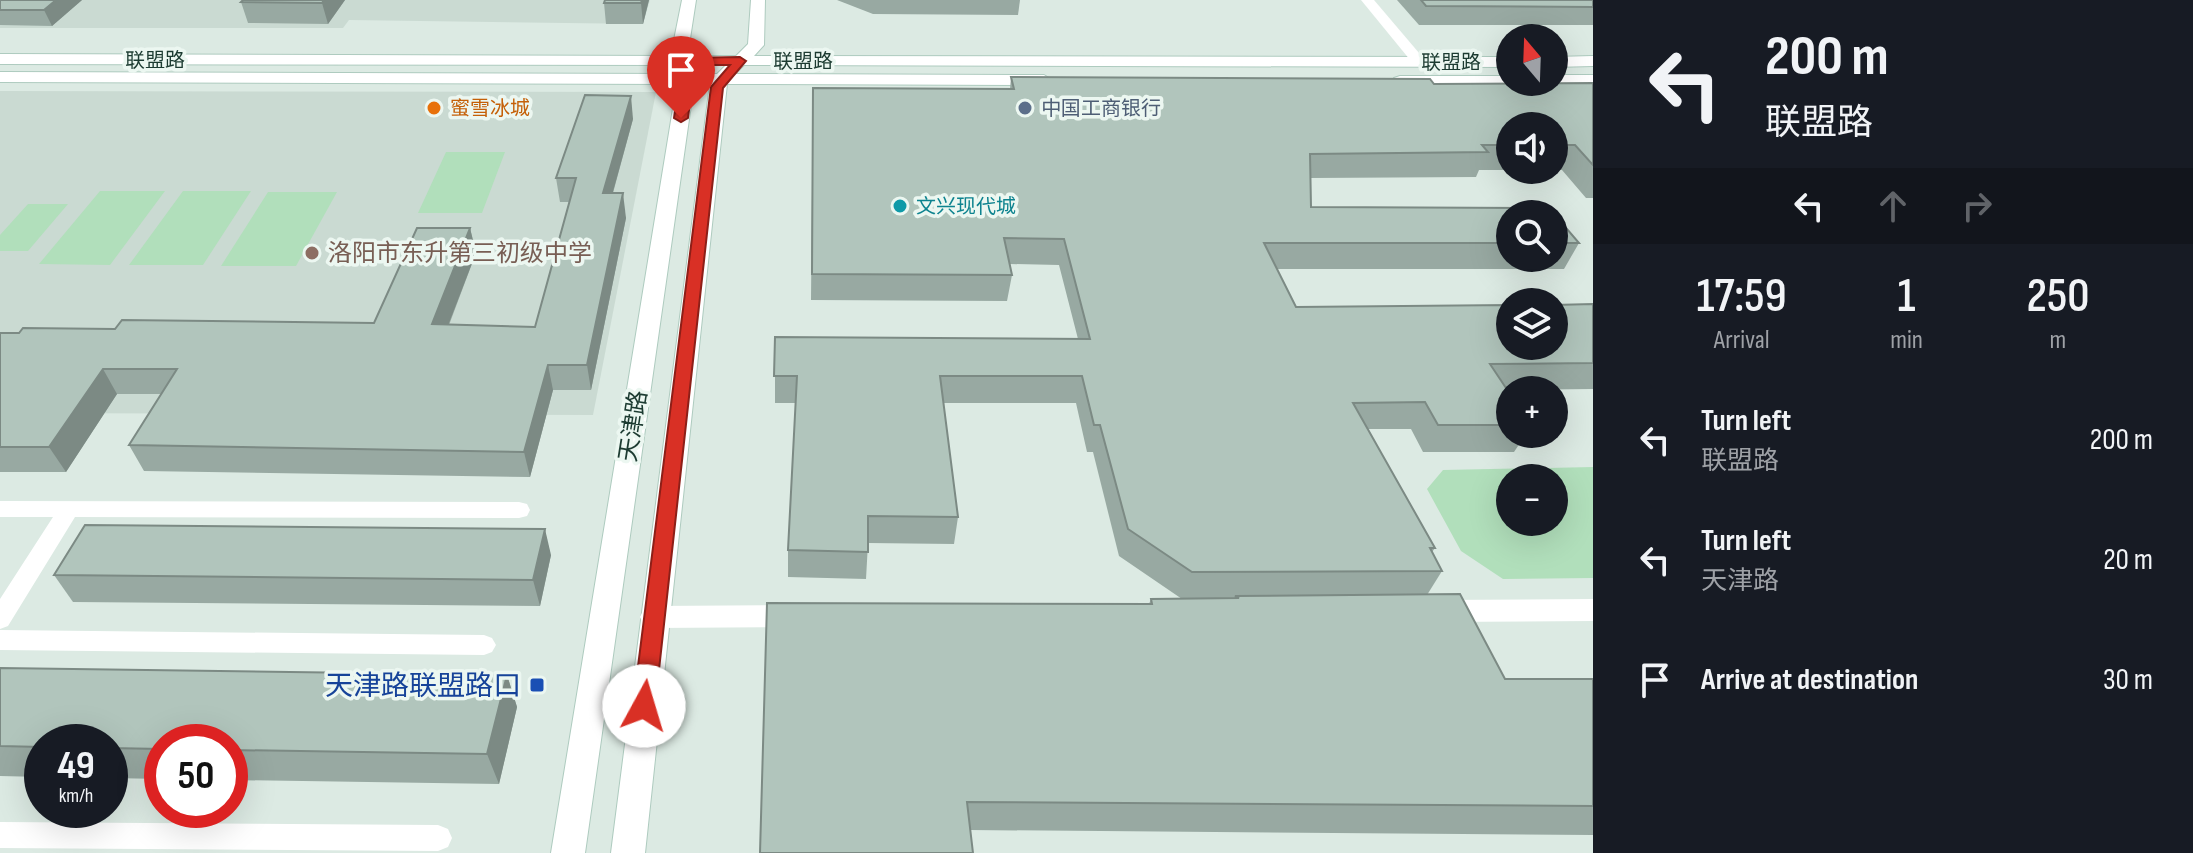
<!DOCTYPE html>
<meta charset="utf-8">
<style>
body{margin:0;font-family:"Sofia Sans Condensed","Noto Sans SC",sans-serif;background:#20242c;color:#f1f3f6;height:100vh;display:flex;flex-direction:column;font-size:30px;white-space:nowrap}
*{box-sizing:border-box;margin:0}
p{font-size:26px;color:#9ea1a6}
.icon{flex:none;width:44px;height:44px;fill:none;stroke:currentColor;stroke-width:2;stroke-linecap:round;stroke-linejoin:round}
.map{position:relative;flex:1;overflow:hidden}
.side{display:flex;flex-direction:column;background:#171b24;width:600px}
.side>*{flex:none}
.top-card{background:#171b24;color:#f1f3f6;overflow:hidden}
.needle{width:52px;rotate:341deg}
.fabs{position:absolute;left:1496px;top:24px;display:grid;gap:16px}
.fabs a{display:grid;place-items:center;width:72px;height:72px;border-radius:50%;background:#171b24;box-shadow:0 8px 32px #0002;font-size:40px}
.speed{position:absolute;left:24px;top:724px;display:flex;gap:16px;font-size:40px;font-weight:700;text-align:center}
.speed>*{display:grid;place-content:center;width:104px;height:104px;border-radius:50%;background:#171b24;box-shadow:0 8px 32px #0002;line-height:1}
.speed small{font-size:20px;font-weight:400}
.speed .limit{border:12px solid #d22;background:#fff;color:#111}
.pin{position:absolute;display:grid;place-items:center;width:68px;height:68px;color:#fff;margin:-82px -34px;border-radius:50% 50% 50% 0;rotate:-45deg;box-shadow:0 0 8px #0007}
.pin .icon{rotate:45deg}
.me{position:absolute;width:88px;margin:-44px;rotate:6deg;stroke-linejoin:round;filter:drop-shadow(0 0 6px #0008)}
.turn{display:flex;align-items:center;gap:28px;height:168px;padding:0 40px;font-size:36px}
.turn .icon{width:104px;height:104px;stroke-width:2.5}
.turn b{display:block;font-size:56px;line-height:68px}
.lanes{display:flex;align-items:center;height:76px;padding:0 40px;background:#0003;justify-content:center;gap:40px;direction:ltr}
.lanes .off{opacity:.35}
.eta{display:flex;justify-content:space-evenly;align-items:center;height:136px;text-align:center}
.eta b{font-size:48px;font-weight:600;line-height:56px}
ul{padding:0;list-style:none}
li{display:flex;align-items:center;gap:24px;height:120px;padding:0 40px}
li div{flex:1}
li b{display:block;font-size:30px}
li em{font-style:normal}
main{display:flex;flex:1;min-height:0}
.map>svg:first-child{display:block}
.built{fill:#cadad2}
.green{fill:#b1dfbb;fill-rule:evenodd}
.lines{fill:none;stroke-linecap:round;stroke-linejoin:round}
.secondary-casing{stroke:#aecbbf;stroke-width:2}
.service{fill:#fff;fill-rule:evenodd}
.minor{fill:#fff;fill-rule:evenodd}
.secondary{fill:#fff;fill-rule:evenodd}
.wall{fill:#98a9a2;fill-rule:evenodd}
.shaded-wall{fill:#7c8a84}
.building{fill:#b1c5bc;stroke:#7c8a84;stroke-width:2}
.route{fill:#d93025;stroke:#8d1f18;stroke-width:2}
.food-dot{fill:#e8710a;stroke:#ecf7f1;stroke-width:3}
.service-dot{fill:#5c6f8a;stroke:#ecf7f1;stroke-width:3}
.culture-dot{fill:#0f9aa8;stroke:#ecf7f1;stroke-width:3}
.education-dot{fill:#8d6e63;stroke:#ecf7f1;stroke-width:3}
.transit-dot{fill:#1a4fb4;stroke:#ecf7f1;stroke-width:3}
.labels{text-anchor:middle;stroke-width:7;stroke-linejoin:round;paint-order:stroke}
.far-street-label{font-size:20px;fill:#1c3b31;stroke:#ecf7f1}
.far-food-label{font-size:20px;fill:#c56008;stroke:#ecf7f1;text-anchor:start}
.far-service-label{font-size:20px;fill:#4e5e75;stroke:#ecf7f1;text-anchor:start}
.far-culture-label{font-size:20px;fill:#0d838f;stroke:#ecf7f1;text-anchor:start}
.education-label{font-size:24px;fill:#785e54;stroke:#ecf7f1;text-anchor:start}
.street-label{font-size:24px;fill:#1c3b31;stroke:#ecf7f1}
.near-transit-label{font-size:28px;fill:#164399;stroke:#ecf7f1;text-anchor:end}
</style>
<main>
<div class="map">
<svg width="1593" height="853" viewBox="0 0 1593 853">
<rect width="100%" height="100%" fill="#dceae3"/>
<g class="built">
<path d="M0 0H650L643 24 349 20 343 28H0Z"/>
<path d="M0 91 656 92 593 415 0 413Z"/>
</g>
<g class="green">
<path d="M446 152H505L482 213H418Z"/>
<path d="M100 191H165L110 265 39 264Z"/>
<path d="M183 191H251L203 265H129Z"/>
<path d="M268 192H337L296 266H221Z"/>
<path d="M28 204H68L28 251H0V235Z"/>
<path d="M1593 467V578L1503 579 1461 551 1427 489 1443 470ZM1554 478V522H1510V478Z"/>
</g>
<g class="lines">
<defs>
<g id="secondary">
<path d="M682 0H696L689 45 690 56H736L748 44 751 0H765L764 45 754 56 1510 57V67L744 65 735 74 1044 75 1052 80 1044 85 727 84 645 853H611L710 84H694L585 853H551L677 84 0 82V72L676 74 675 65 0 64V54L674 56 673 45ZM691 65H726L717 74H693Z"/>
<path d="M1593 56V66L1554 67V57Z"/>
<path d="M1554 75H1593V85L1548 83 1554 82Z"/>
<path d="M1400 76H1510V82H1518L1510 86 1394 84 1392 81 1394 78Z"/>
</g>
</defs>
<use href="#secondary" class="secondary-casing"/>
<g class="service">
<path d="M1361 0H1374L1425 60V66H1415Z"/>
<path d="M0 501 519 502 527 504 530 510 527 516 519 518 75 517 8 626 0 629V599L53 517H0Z"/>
<path d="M0 630 484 635 492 638 496 645 492 652 484 655 0 650Z"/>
<path d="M0 822 438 825 448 829 452 838 448 847 438 851 0 848Z"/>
</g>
<g class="minor">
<path d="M1593 599V621L1436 622 1426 619 1422 611 1426 603 1436 600Z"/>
<path d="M799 605 809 608 813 616 809 624 799 627 654 628 644 625 640 617 644 609 654 606Z"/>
</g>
<use href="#secondary" class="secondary"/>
</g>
<g class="wall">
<path d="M0 0H82L52 26 0 25Z"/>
<path d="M345 0 328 24 248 23 241 2Z"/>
<path d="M649 0 643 24H606L604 3Z"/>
<path d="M837 0H1020L1018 15 873 14Z"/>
<path d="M1397 0H1593V25H1419Z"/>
<path d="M1011 77 1430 79 1434 84 1593 83V198H1586L1562 170H1479L1476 177 1311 178V207L1549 208 1579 243 1564 269H1277L1296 307 1510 305V346H1554V305L1593 304V389L1508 390 1510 394V434H1526L1514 452H1423L1411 429H1368L1435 548 1432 552 1442 571 1427 595 1460 594 1505 679H1593V835L970 830 973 853H760L767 603 1149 604 1151 599H1182L1119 556 1093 452H1087L1076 403H943L958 517 954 544 868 543 866 579 788 577V550L796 403H775V337L1078 339 1059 265 1010 264 1012 275 1007 301 811 300 813 88 1010 89ZM1510 126H1554V170H1510ZM1510 214H1554V258H1510Z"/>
<path d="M633 119 613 193 626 218 591 390H553L530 477 144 471 129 445 161 394H117L66 472H0V333L374 323 470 228 476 253 449 325 535 327 569 202H560L556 178Z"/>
<path d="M551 555 540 606 73 602 54 575Z"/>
<path d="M0 668 507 675 517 707 499 784 230 780V742H162V779L110 778V742H42V777L0 776Z"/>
</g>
<g class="shaded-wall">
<path d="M56 0H82L52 26 44 10Z"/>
<path d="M324 0H345L328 24 322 3Z"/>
<path d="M642 0H649L643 24 641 3Z"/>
<path d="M631 96 633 119 606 217 603 193Z"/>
<path d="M623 193 626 218 591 390 587 365Z"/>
<path d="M470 228 476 253 439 349 432 324Z"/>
<path d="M548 365 553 390 530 477 524 452Z"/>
<path d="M103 369 117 394 66 472 49 447Z"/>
<path d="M545 529 551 555 540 606 533 580Z"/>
<path d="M507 675 517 707 499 784 487 754Z"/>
</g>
<g class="building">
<path d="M0 0H56L44 10H0Z"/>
<path d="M243 0H324L322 3 241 2Z"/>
<path d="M605 0H642L641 3H604Z"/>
<path d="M1421 0H1593V7L1426 6Z"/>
<path d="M1011 77 1430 79 1434 84 1593 83V165L1575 145H1554V126H1510V145H1482L1488 152 1310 154 1311 207 1549 208 1579 243H1554V214H1510V243H1264L1296 307 1510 305V346H1554V305L1593 304V363L1490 364 1510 394V425H1438L1425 402 1353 403 1435 548H1430L1442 571 1192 572 1128 529 1100 425H1094L1082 376H940L958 517 868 516V552L788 550 797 376H774L775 337 1090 339 1064 239 1004 238 1012 275 812 274 813 88 1014 89Z"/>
<path d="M585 95 631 96 603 193H623L587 365H548L524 452 129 445 177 369H103L49 447H0V333H19L23 328 115 329 122 320 374 323 417 228H470L432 324 535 327 576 178H556Z"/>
<path d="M85 525 545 529 533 580 54 575Z"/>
<path d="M1460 594 1505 679H1593V806L967 802 973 853H760L767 603 1152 604 1151 599 1239 598 1235 596Z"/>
<path d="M0 668 507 675 487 754 230 750V742H162V749L110 748V742H42V747L0 746Z"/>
</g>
<path class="route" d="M740 57 746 61 723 88 655 706 652 713 644 716 636 713 633 706 711 87 730 65H689L693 79 688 118 681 122 674 118 680 79 676 62 682 58Z"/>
<circle class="food-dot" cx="434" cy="108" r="8"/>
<circle class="service-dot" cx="1025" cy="108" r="8"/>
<circle class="culture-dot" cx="900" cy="206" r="8"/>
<circle class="education-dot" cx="312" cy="253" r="8"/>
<rect class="transit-dot" x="529" y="677" width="16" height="16" rx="4"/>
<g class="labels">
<g class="far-street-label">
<text x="155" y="67">联盟路</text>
<text x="803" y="68">联盟路</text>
<text x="1451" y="69">联盟路</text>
</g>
<g class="far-food-label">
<text x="450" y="115">蜜雪冰城</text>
</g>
<g class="far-service-label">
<text x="1041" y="115">中国工商银行</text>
</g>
<g class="far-culture-label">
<text x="916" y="213">文兴现代城</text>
</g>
<g class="education-label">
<text x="328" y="261">洛阳市东升第三初级中学</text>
</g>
<g class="street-label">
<text transform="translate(633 426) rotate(-81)" y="8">天津路</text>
</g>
<g class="near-transit-label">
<text x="521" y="695">天津路联盟路口</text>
</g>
</g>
</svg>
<div class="fabs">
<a><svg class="needle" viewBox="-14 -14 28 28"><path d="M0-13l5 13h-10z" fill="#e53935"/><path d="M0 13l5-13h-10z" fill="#9ea1a6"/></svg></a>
<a><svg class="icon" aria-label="sound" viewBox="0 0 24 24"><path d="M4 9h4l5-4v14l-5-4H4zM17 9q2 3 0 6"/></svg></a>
<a><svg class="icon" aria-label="search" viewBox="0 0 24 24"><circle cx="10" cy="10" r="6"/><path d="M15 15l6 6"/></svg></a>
<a><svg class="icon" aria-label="layers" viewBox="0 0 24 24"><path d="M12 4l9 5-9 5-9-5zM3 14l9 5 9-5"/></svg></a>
<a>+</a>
<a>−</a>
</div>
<div class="speed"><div>49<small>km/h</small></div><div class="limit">50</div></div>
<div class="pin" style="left:681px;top:118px;background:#d93025"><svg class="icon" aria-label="arrive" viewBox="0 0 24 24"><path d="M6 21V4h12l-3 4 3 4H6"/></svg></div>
<svg class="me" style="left:644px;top:706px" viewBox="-20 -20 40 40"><circle r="19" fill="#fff"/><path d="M0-13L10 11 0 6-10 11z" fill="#d93025"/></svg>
</div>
<section class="side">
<div class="top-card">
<div class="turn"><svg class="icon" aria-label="left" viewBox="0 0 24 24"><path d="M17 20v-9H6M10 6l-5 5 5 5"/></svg><div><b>200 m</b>联盟路</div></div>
<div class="lanes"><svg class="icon" aria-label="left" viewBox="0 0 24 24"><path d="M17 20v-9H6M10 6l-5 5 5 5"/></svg><svg class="icon off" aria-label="ahead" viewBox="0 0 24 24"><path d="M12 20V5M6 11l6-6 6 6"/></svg><svg class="icon off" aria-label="right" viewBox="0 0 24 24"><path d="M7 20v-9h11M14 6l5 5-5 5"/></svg></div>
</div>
<div class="eta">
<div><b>17:59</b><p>Arrival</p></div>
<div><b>1</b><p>min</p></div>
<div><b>250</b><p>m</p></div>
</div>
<ul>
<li><svg class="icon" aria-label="left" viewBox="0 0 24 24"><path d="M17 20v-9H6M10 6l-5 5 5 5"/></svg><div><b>Turn left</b><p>联盟路</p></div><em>200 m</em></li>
<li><svg class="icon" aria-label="left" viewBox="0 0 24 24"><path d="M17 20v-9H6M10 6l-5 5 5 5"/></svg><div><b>Turn left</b><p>天津路</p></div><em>20 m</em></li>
<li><svg class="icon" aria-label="arrive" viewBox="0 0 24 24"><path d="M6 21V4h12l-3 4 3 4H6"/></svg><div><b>Arrive at destination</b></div><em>30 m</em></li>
</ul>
</section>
</main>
